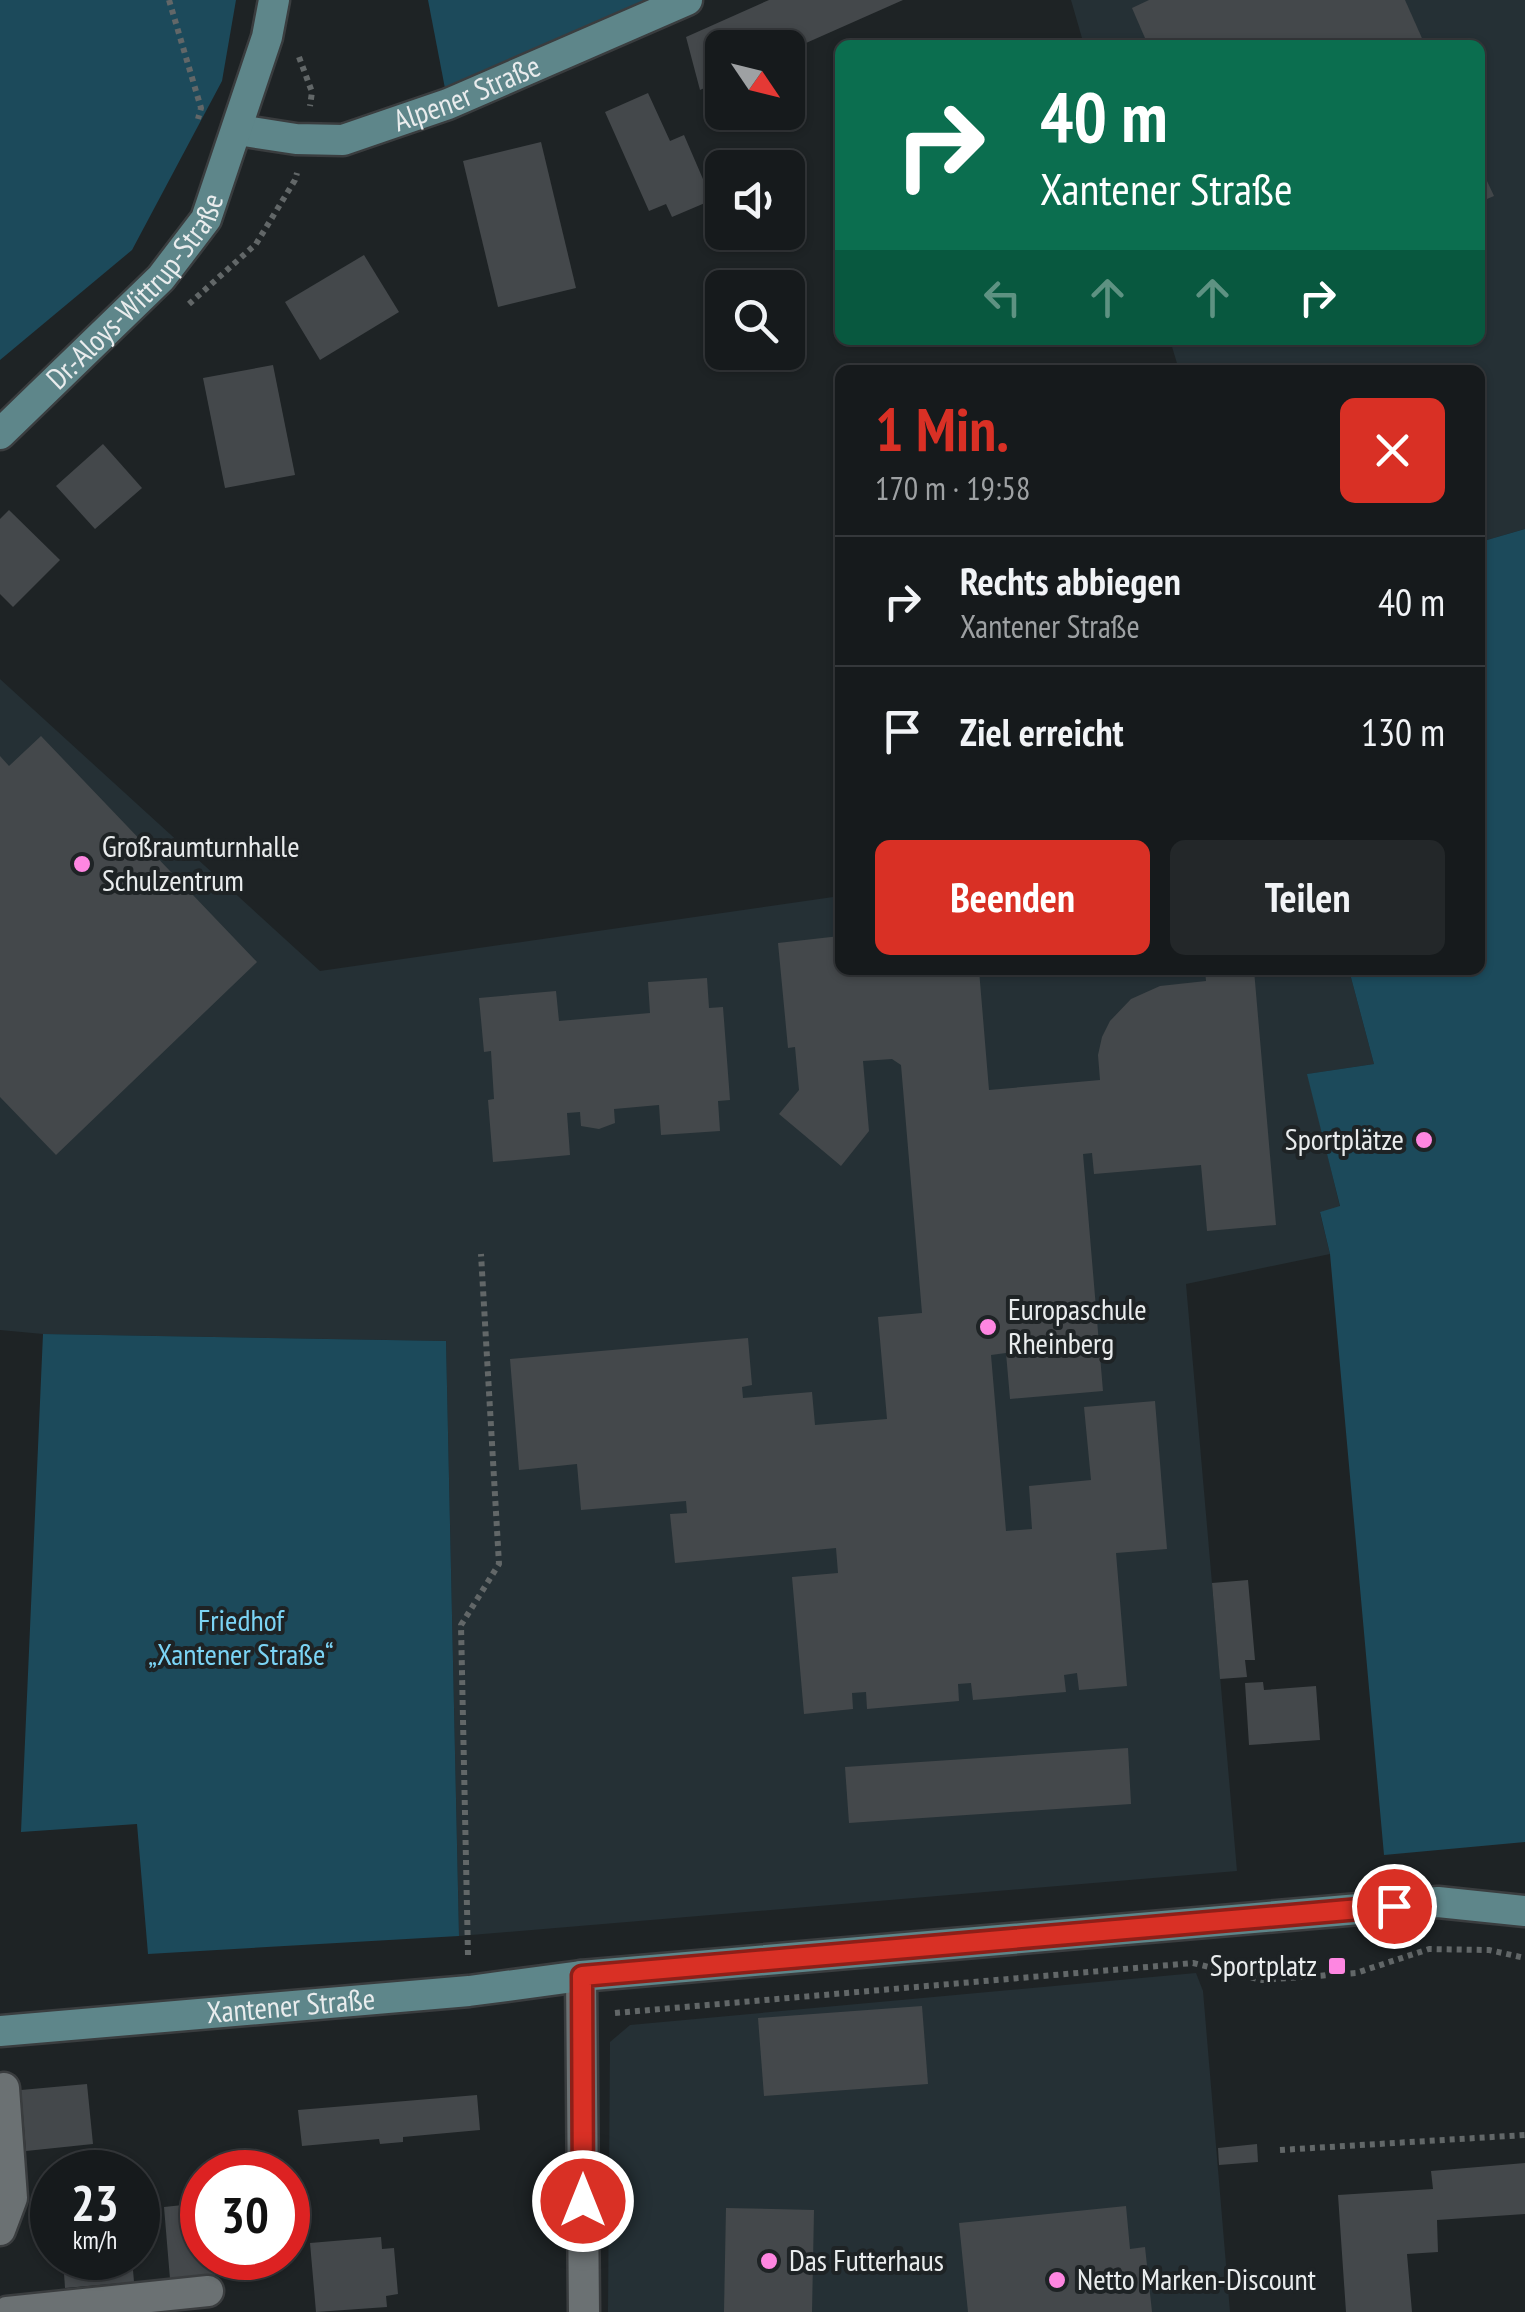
<!DOCTYPE html>
<html lang="de">
<meta charset="utf-8">
<style>
body{margin:0;font-family:"PT Sans Narrow",sans-serif;background:#232729;color:#f1f3f6;height:100vh;display:flex;flex-direction:column;font-size:38px;white-space:nowrap}
*{box-sizing:border-box;margin:0}
p{font-size:32px;color:#9ea1a3}
.icon{flex:none;width:55px;height:55px;fill:none;stroke:currentColor;stroke-width:2;stroke-linecap:round;stroke-linejoin:round}
.map{position:relative;flex:1;overflow:hidden}
.panel{position:absolute;left:835px;top:365px;width:650px;height:610px;display:flex;flex-direction:column;background:#161a1c;border-radius:15px;box-shadow:0 2px 8px #0004,0 0 0 2px #35383b}
.panel>*{flex:none}
.top-card{position:absolute;left:835px;top:40px;width:650px;height:305px;border-radius:15px;box-shadow:0 2px 8px #0004,0 0 0 2px #35383b;background:#0b6e4f;color:#fff;overflow:hidden}
.needle{width:65px;rotate:125deg}
.controls{position:absolute;left:705px;top:30px;display:grid;gap:20px}
.controls a{display:grid;place-items:center;width:100px;height:100px;border-radius:15px;background:#161a1c;box-shadow:0 2px 8px #0004,0 0 0 2px #35383b;font-size:50px}
.speed{position:absolute;left:30px;top:2150px;display:flex;gap:20px;font-size:50px;font-weight:700;text-align:center}
.speed>*{display:grid;place-content:center;width:130px;height:130px;border-radius:50%;background:#161a1c;box-shadow:0 2px 8px #0004,0 0 0 2px #35383b;line-height:1}
.speed small{font-size:25px;font-weight:400}
.speed .limit{border:15px solid #d22;background:#fff;color:#111}
.pin{position:absolute;display:grid;place-items:center;width:85px;height:85px;color:#fff;margin:-42px;border:5px solid #fff;border-radius:50%;box-shadow:0 2px 10px #0007}
.me{position:absolute;width:110px;margin:-55px;rotate:0deg;stroke-linejoin:round;filter:drop-shadow(0 0 8px #0008)}
.turn{display:flex;align-items:center;gap:35px;height:210px;padding:0 40px;font-size:45px}
.turn .icon{width:130px;height:130px;stroke-width:2.5}
.turn b{display:block;font-size:70px;line-height:85px}
.lanes{display:flex;align-items:center;height:95px;padding:0 40px;background:#0003;justify-content:center;gap:50px;direction:ltr}
.lanes .off{opacity:.35}
.round{display:grid;place-items:center;flex:none;width:105px;height:105px;border-radius:15px;background:#232729}
.overview{display:flex;align-items:center;justify-content:space-between;height:170px;padding:0 40px}
h1{font-size:60px;font-weight:700;line-height:75px;color:#d93025}
.button{display:flex;gap:20px;margin-top:auto;padding:20px 40px}
.button a{flex:1;height:115px;border-radius:15px;background:#d93025;color:#fff;font-size:40px;font-weight:700;line-height:115px;text-align:center}
.button a+a{background:#232729;color:#f1f3f6}
ul{padding:0;list-style:none}
li{display:flex;align-items:center;gap:30px;height:130px;padding:0 40px;border-top:2px solid #35383b}
li div{flex:1}
li b{display:block;font-size:38px}
li em{font-style:normal}
.map>svg:first-child{display:block}
.built{fill:#253035}
.green{fill:#1c4a5b}
.building{fill:#44484b}
.lines{fill:none;stroke-linecap:round;stroke-linejoin:round}
.street-casing{stroke:#3a3d3f;stroke-width:35}
.secondary-casing{stroke:#3a3d3f;stroke-width:35}
.path{stroke:#626768;stroke-width:6;stroke-dasharray:5 5;stroke-linecap:butt}
.street{stroke:#6b7173;stroke-width:30}
.secondary{stroke:#5e868a;stroke-width:30}
.route-casing{stroke:#8d1f18;stroke-width:25}
.route{stroke:#d93025;stroke-width:18}
.poi-dot{fill:#fe86e1;stroke:#1e2325;stroke-width:4}
.labels{text-anchor:middle;stroke-width:8;stroke-linejoin:round;paint-order:stroke}
.street-label{font-size:30px;fill:#e9eced;stroke:#1e2325}
.poi-label{font-size:30px;fill:#e9eced;stroke:#1e2325;text-anchor:start}
.park-label{font-size:30px;fill:#7bd4f5;stroke:#1e2325}
</style>
<div class="map">
<svg width="1525" height="2312" viewBox="0 0 1525 2312">
<rect width="100%" height="100%" fill="#1e2325"/>
<g class="built">
<path d="M1071 0H1525V529L1480 542V370H1179L1170 340H1480V45H1084Z"/>
<path d="M0 679 320 971 840 896V970H1349L1374 1064 1308 1074 1340 1207 1320 1213 1330 1254 1186 1284 1237 1871 459 1936 446 1341 43 1334 0 1330Z"/>
<path d="M1196 1973 1203 1991 1230 2312H608L610 2042 630 2025Z"/>
</g>
<g class="green">
<path d="M0 0H236L222 81 132 250 0 360Z"/>
<path d="M428 0H687L448 104Z"/>
<path d="M1525 529V1842L1384 1855 1330 1254 1320 1212 1340 1206 1307 1074 1374 1064 1349 970H1480V542Z"/>
<path d="M43 1334 446 1341 459 1936 148 1954 137 1824 21 1832Z"/>
</g>
<g class="building">
<path d="M769 0H903L788 51V48H722V80L700 90 686 37Z"/>
<path d="M1149 0H1405L1425 45H1148L1132 8Z"/>
<path d="M648 93 670 141 684 135 712 200 672 217 666 204 649 211 605 112Z"/>
<path d="M541 142 576 288 498 307 463 161Z"/>
<path d="M1480 166 1494 196 1480 202Z"/>
<path d="M364 255 399 312 320 360 285 302Z"/>
<path d="M273 365 295 475 225 488 203 378Z"/>
<path d="M103 444 142 488 95 529 56 486Z"/>
<path d="M9 510 60 560 13 607 0 594V519Z"/>
<path d="M41 736 257 962 56 1155 0 1097V756L9 766Z"/>
<path d="M840 936V970H979L989 1090 1100 1080 1098 1055 1102 1037 1110 1021 1131 999 1160 986 1206 981 1205 970H1254L1276 1225 1207 1231 1201 1165 1094 1174 1092 1153 1083 1154 1103 1391 1010 1399 1006 1353 991 1355 1006 1531 1032 1529 1029 1486 1091 1480 1084 1407 1155 1401 1167 1549 1116 1553 1127 1686 1079 1690 1077 1673 1064 1675 1066 1692 973 1700 971 1683 958 1684 959 1701 867 1709 866 1692 852 1693 853 1709 804 1714 792 1577 838 1573 836 1548 675 1563 670 1514 687 1513 686 1501 581 1510 577 1464 519 1470 510 1359 748 1338 752 1385 742 1387 743 1398 812 1392 815 1425 887 1419 878 1317 922 1313 901 1065 892 1059 863 1061 869 1131 841 1166 779 1114 799 1090 795 1047 788 1048 778 943Z"/>
<path d="M707 978 709 1008 723 1007 730 1100 718 1101 720 1131 661 1135 659 1105 614 1109 615 1123 599 1129 581 1126 580 1112 567 1113 570 1155 493 1162 488 1100 494 1099 491 1051 484 1052 479 998 556 991 559 1021 650 1013 648 982Z"/>
<path d="M1248 1580 1255 1660H1245L1247 1677 1220 1679 1212 1583Z"/>
<path d="M1263 1682 1264 1690 1316 1686 1320 1740 1249 1745 1245 1683Z"/>
<path d="M1128 1748 1131 1804 849 1823 845 1767Z"/>
<path d="M922 2006 928 2084 764 2096 758 2018Z"/>
<path d="M87 2084 93 2144 26 2151 21 2090Z"/>
<path d="M477 2095 480 2130 403 2137V2142L380 2144 379 2139 302 2146 298 2110Z"/>
<path d="M1257 2144 1258 2162 1219 2165 1218 2148Z"/>
<path d="M1525 2163V2214L1437 2220 1438 2252 1407 2254 1412 2312H1346L1338 2195 1433 2189 1431 2171Z"/>
<path d="M202 2203V2258H238L239 2273 170 2279 164 2207Z"/>
<path d="M1126 2206 1130 2249 1145 2247 1152 2312H968L959 2223Z"/>
<path d="M726 2208 814 2210 812 2312H724Z"/>
<path d="M381 2237 382 2249 394 2248 398 2294 386 2296 387 2307 316 2312 310 2243Z"/>
<path d="M63 2258H132L134 2282 65 2288Z"/>
</g>
<g class="lines">
<defs>
<g id="street">
<path d="M581 1976 584 2312"/>
<path d="M0 2230 12 2198 4 2088"/>
<path d="M7 2312 208 2291"/>
</g>
<g id="secondary">
<path id="s1" d="M238 130 296 139 343 140 448 104 687 0"/>
<path id="s2" d="M0 434 161 278 206 219 267 37 274 0"/>
<path id="s3" d="M0 2031 469 1991 581 1976 1394 1906 1438 1902 1525 1911"/>
</g>
</defs>
<use href="#street" class="street-casing"/>
<use href="#secondary" class="secondary-casing"/>
<g class="path">
<path d="M169 0 201 108 198 119"/>
<path d="M299 57 312 92 310 106"/>
<path d="M189 304 256 244 295 180 297 173"/>
<path d="M468 1955 461 1625 499 1564 481 1254"/>
<path d="M615 2013 1193 1963 1262 1980 1356 1973 1429 1949 1489 1950 1525 1958"/>
<path d="M1280 2150 1525 2135"/>
</g>
<use href="#street" class="street"/>
<use href="#secondary" class="secondary"/>
</g>
<g class="lines">
<defs>
<path id="route" d="M583 2201 582 1976 1394 1906"/>
</defs>
<use href="#route" class="route-casing"/>
<use href="#route" class="route"/>
</g>
<g class="poi-dot">
<circle cx="82" cy="864" r="10"/>
<circle cx="1424" cy="1140" r="10"/>
<circle cx="988" cy="1327" r="10"/>
<rect x="1327" y="1956" width="20" height="20" rx="5"/>
<circle cx="769" cy="2261" r="10"/>
<circle cx="1057" cy="2280" r="10"/>
</g>
<g class="labels">
<g class="street-label">
<text dy="10" stroke="none"><textPath href="#s1" startOffset="238">Alpener Straße</textPath></text>
<text dy="10" stroke="none"><textPath href="#s2" startOffset="198">Dr.-Aloys-Wittrup-Straße</textPath></text>
<text dy="10" stroke="none"><textPath href="#s3" startOffset="292">Xantener Straße</textPath></text>
</g>
<g class="poi-label">
<text x="102" y="857">Großraumturnhalle<tspan x="102" dy="34">Schulzentrum</tspan></text>
<text x="1404" y="1150" text-anchor="end">Sportplätze</text>
<text x="1008" y="1320">Europaschule<tspan x="1008" dy="34">Rheinberg</tspan></text>
<text x="1317" y="1976" text-anchor="end">Sportplatz</text>
<text x="789" y="2271">Das Futterhaus</text>
<text x="1077" y="2290">Netto Marken-Discount</text>
</g>
<g class="park-label">
<text x="241" y="1631">Friedhof<tspan x="241" dy="34">„Xantener Straße“</tspan></text>
</g>
</g>
</svg>
<div class="controls">
<a><svg class="needle" viewBox="-14 -14 28 28"><path d="M0-13l5 13h-10z" fill="#e53935"/><path d="M0 13l5-13h-10z" fill="#9ea1a3"/></svg></a>
<a><svg class="icon" aria-label="sound" viewBox="0 0 24 24"><path d="M4 9h4l5-4v14l-5-4H4zM17 9q2 3 0 6"/></svg></a>
<a><svg class="icon" aria-label="search" viewBox="0 0 24 24"><circle cx="10" cy="10" r="6"/><path d="M15 15l6 6"/></svg></a>
</div>
<div class="speed"><div>23<small>km/h</small></div><div class="limit">30</div></div>
<div class="pin" style="left:1394px;top:1906px;background:#d93025"><svg class="icon" aria-label="arrive" viewBox="0 0 24 24"><path d="M6 21V4h12l-3 4 3 4H6"/></svg></div>
<svg class="me" style="left:583px;top:2201px" viewBox="-20 -20 40 40"><circle r="17" fill="#d93025" stroke="#fff" stroke-width="3"/><path d="M0-11L8 9 0 5-8 9z" fill="#fff"/></svg>
<div class="top-card">
<div class="turn"><svg class="icon" aria-label="right" viewBox="0 0 24 24"><path d="M7 20v-9h11M14 6l5 5-5 5"/></svg><div><b>40 m</b>Xantener Straße</div></div>
<div class="lanes"><svg class="icon off" aria-label="left" viewBox="0 0 24 24"><path d="M17 20v-9H6M10 6l-5 5 5 5"/></svg><svg class="icon off" aria-label="ahead" viewBox="0 0 24 24"><path d="M12 20V5M6 11l6-6 6 6"/></svg><svg class="icon off" aria-label="ahead" viewBox="0 0 24 24"><path d="M12 20V5M6 11l6-6 6 6"/></svg><svg class="icon" aria-label="right" viewBox="0 0 24 24"><path d="M7 20v-9h11M14 6l5 5-5 5"/></svg></div>
</div>
<section class="panel">
<div class="overview"><div><h1>1 Min.</h1><p>170 m · 19:58</p></div><a class="round" style="background:#d93025;color:#fff"><svg class="icon" aria-label="close" viewBox="0 0 24 24"><path d="M6 6l12 12M18 6L6 18"/></svg></a></div>
<ul>
<li><svg class="icon" aria-label="right" viewBox="0 0 24 24"><path d="M7 20v-9h11M14 6l5 5-5 5"/></svg><div><b>Rechts abbiegen</b><p>Xantener Straße</p></div><em>40 m</em></li>
<li><svg class="icon" aria-label="arrive" viewBox="0 0 24 24"><path d="M6 21V4h12l-3 4 3 4H6"/></svg><div><b>Ziel erreicht</b></div><em>130 m</em></li>
</ul>
<div class="button"><a>Beenden</a><a>Teilen</a></div>
</section>
</div>
